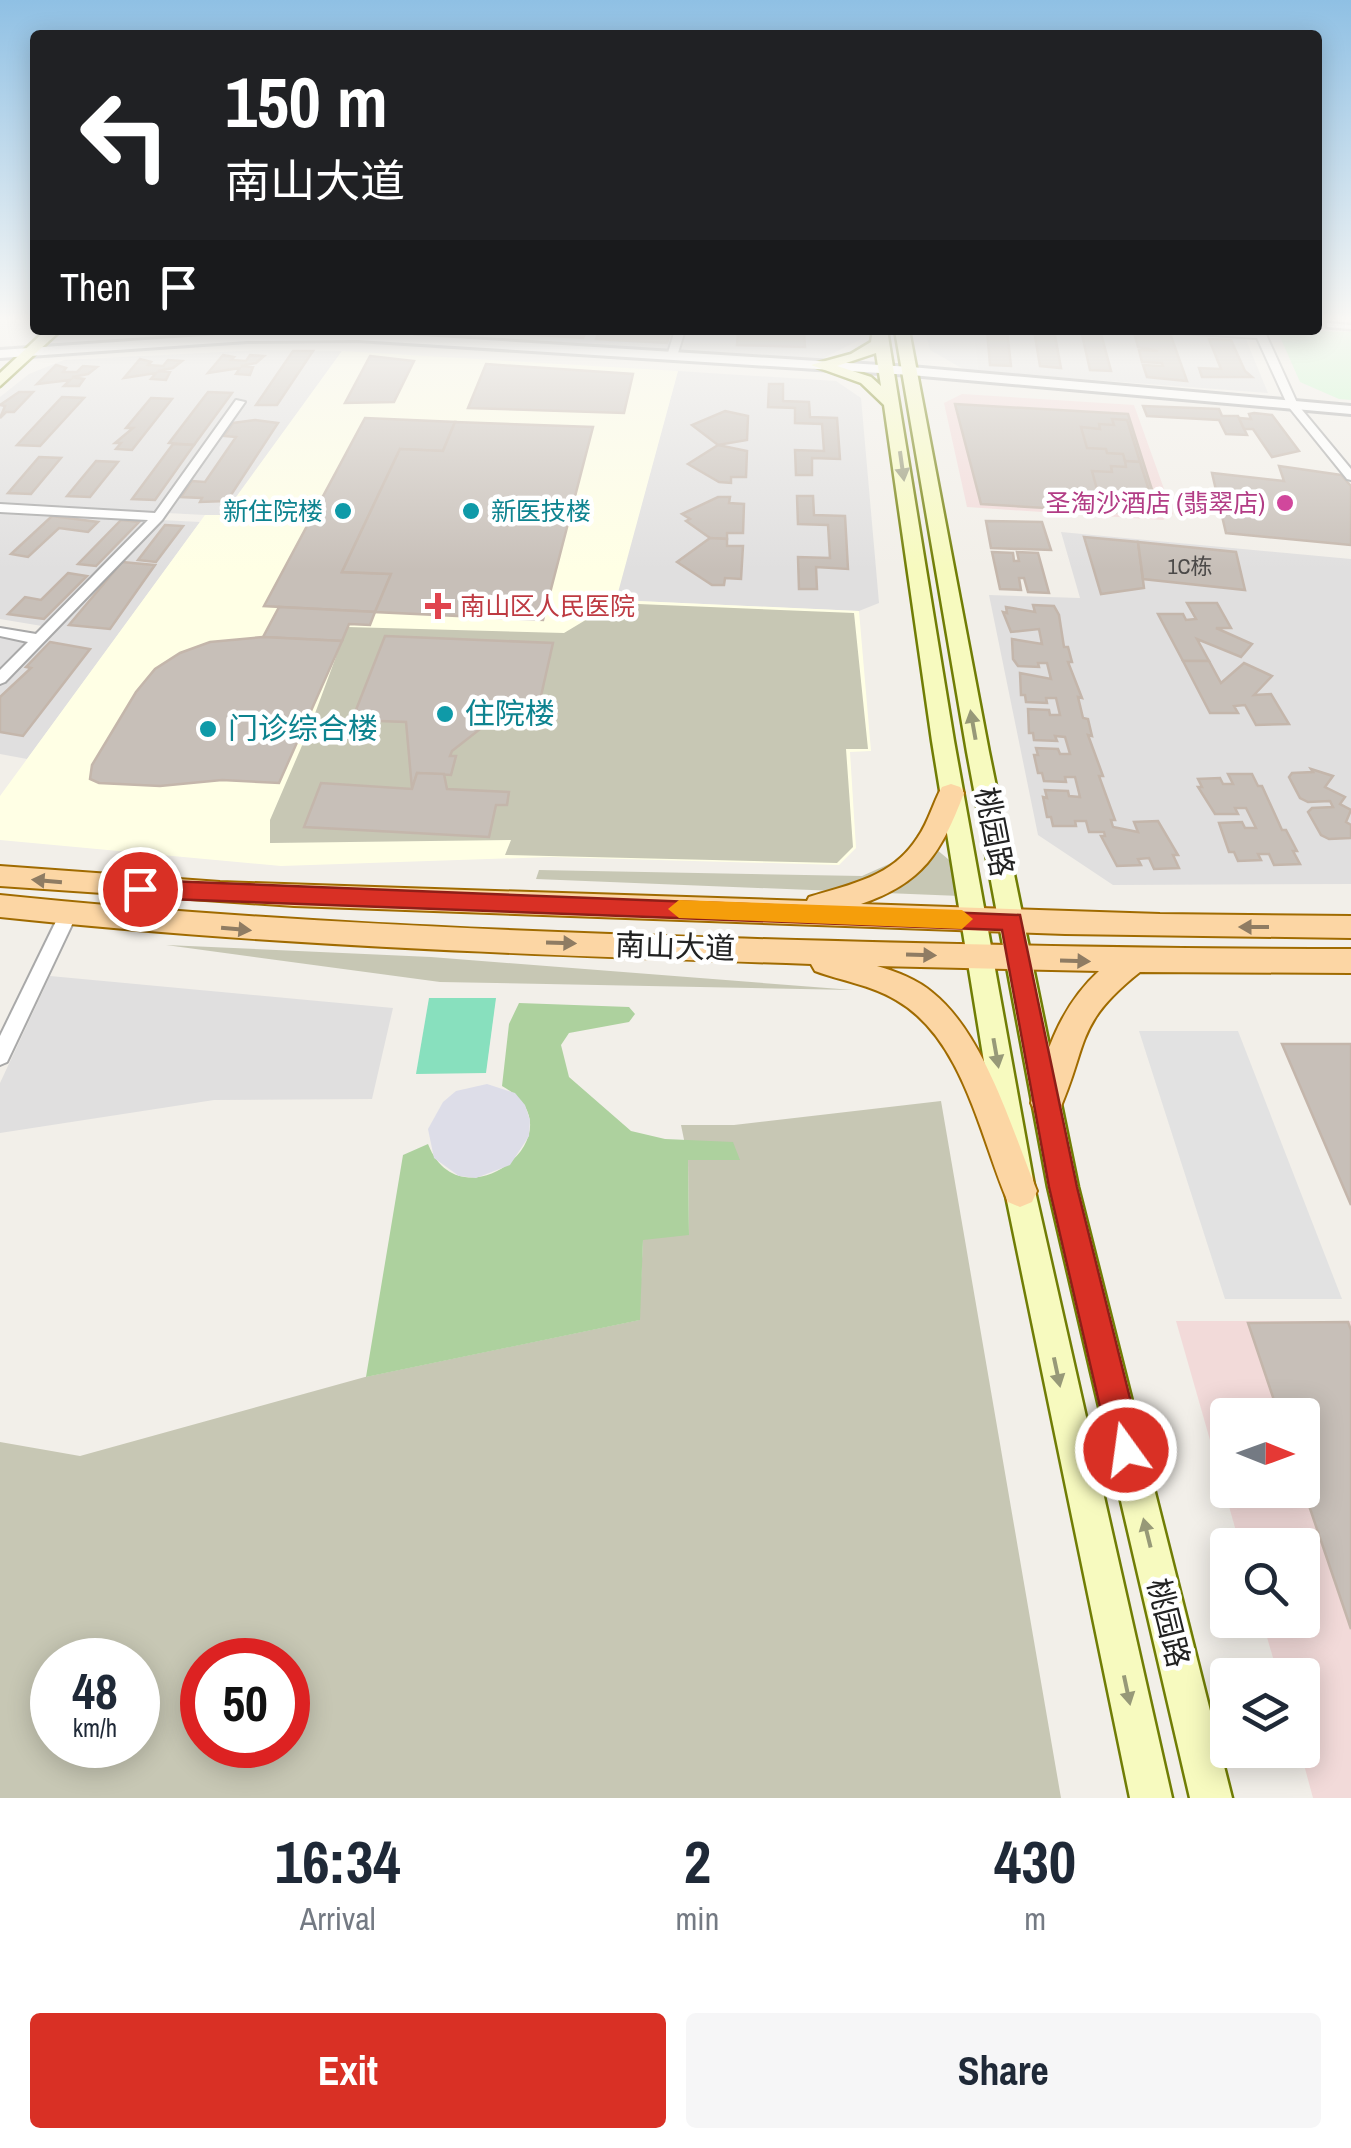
<!DOCTYPE html>
<meta charset="utf-8">
<style>
body{margin:0;font-family:"Archivo Narrow","Noto Sans SC",sans-serif;background:#f6f6f7;color:#1f2937;height:100vh;display:flex;flex-direction:column;font-size:38px;white-space:nowrap}
*{box-sizing:border-box;margin:0}
p{font-size:32px;color:#747a83}
.icon{flex:none;width:55px;height:55px;fill:none;stroke:currentColor;stroke-width:2;stroke-linecap:round;stroke-linejoin:round}
.map{position:relative;height:1798px;overflow:hidden}
.sheet{display:flex;flex-direction:column;background:#fff;flex:1}
.sheet>*{flex:none}
.guide{position:absolute;left:30px;top:30px;width:1292px;height:305px;border-radius:10px;box-shadow:0 5px 25px #0003;background:#202124;color:#fff;overflow:hidden}
.needle{width:65px;rotate:91deg}
.tools{position:absolute;left:1210px;top:1398px;display:grid;gap:20px}
.tools a{display:grid;place-items:center;width:110px;height:110px;border-radius:10px;background:#fff;box-shadow:0 5px 25px #0003;font-size:50px}
.speed{position:absolute;left:30px;top:1638px;display:flex;gap:20px;font-size:50px;font-weight:700;text-align:center}
.speed>*{display:grid;place-content:center;width:130px;height:130px;border-radius:50%;background:#fff;box-shadow:0 5px 25px #0003;line-height:1}
.speed small{font-size:25px;font-weight:400}
.speed .limit{border:15px solid #d22;background:#fff;color:#111}
.pin{position:absolute;display:grid;place-items:center;width:85px;height:85px;color:#fff;margin:-42px;border:5px solid #fff;border-radius:50%;box-shadow:0 2px 10px #0007}
.me{position:absolute;width:110px;margin:-55px;rotate:346deg;stroke-linejoin:round;filter:drop-shadow(0 0 8px #0008)}
.turn{display:flex;align-items:center;gap:35px;height:210px;padding:0 30px;font-size:45px}
.turn .icon{width:130px;height:130px;stroke-width:2.5}
.turn b{display:block;font-size:70px;line-height:85px}
.then{display:flex;align-items:center;height:95px;padding:0 30px;background:#0003;gap:20px;font-size:38px}
.eta{display:flex;justify-content:space-evenly;align-items:center;height:170px;text-align:center}
.eta b{font-size:60px;font-weight:800;line-height:70px}
.button{display:flex;gap:20px;margin-top:auto;padding:20px 30px}
.button a{flex:1;height:115px;border-radius:10px;background:#d93025;color:#fff;font-size:40px;font-weight:800;line-height:115px;text-align:center}
.button a+a{background:#f6f6f7;color:#1f2937}
.map>svg:first-child{display:block}
.residential{fill:#e0dfdf}
.commercial{fill:#f2dad9;fill-rule:evenodd}
.education{fill:#ffffe5}
.construction{fill:#c7c7b4;fill-rule:evenodd}
.forest{fill:#add19e}
.park{fill:#c8facc}
.pitch{fill:#88e0be}
.parking{fill:#e2e2e2}
.plaza{fill:#dddde8}
.building{fill:#c7bfb8;stroke:#c4b6ab;stroke-width:2.5}
.lines{fill:none;stroke-linecap:round;stroke-linejoin:round}
.pedestrian-casing{stroke:#a9a9a9;stroke-width:5}
.minor-casing{stroke:#a9a9a9;stroke-width:4}
.tertiary-casing{stroke:#a9a9a9;stroke-width:6}
.secondary-casing{stroke:#707d05;stroke-width:5}
.primary-casing{stroke:#a06b00;stroke-width:4}
.pedestrian{fill:#fff;fill-rule:evenodd}
.minor{fill:#fff;fill-rule:evenodd}
.tertiary{fill:#fff;fill-rule:evenodd}
.secondary{fill:#f7fabf;fill-rule:evenodd}
.primary{fill:#fcd6a4;fill-rule:evenodd}
.oneway{fill:#979978}
.oneway2{fill:#8f7c63}
.route{fill:#d93025;stroke:#8d1f18;stroke-width:2.5}
.slow{fill:#f59e0b}
.hotel-dot{fill:#d1479c;stroke:#fff;stroke-width:4}
.culture-dot{fill:#0f9aa8;stroke:#fff;stroke-width:4}
.health-dot{fill:#e0444e;stroke:#fff;stroke-width:4}
.labels{text-anchor:middle;stroke-width:9;stroke-linejoin:round;paint-order:stroke}
.far-number-label{font-size:22px;fill:#4b4948}
.far-hotel-label{font-size:25px;fill:#b23c85;stroke:#fff;text-anchor:end}
.far-culture-label{font-size:25px;fill:#0d838f;stroke:#fff;text-anchor:end}
.far-health-label{font-size:25px;fill:#be3a42;stroke:#fff;text-anchor:start}
.culture-label{font-size:30px;fill:#0d838f;stroke:#fff;text-anchor:start}
.street-label{font-size:30px;fill:#222;stroke:#fff}
</style>
<div class="map">
<svg width="1351" height="1798" viewBox="0 0 1351 1798">
<rect width="100%" height="100%" fill="#f2efe9"/>
<g class="residential">
<path d="M370 330H859L861 339 820 360Z"/>
<path d="M973 330H1242L1268 393 978 371Z"/>
<path d="M263 350 342 351 223 516 0 504V397L29 374 64 360Z"/>
<path d="M678 371 836 381 861 398 879 603 859 611 615 600Z"/>
<path d="M0 512 200 522 27 759 0 754V636L41 643 54 628 0 619Z"/>
<path d="M1061 532 1351 559V884L1113 885 1038 835 989 595 1080 598Z"/>
<path d="M50 976 393 1008 372 1099 214 1100 0 1133V1083Z"/>
</g>
<g class="commercial">
<path d="M962 394 1134 405 1173 514 1163 520 967 507 944 403Z"/>
<path d="M1176 1321H1351V1798H1313L1300 1750 1302 1675H1278L1262 1620H1302V1545H1240ZM1228 1415H1302V1490H1228Z"/>
</g>
<path class="education" d="M342 351 678 371 616 600 859 611 871 751 850 752 856 848 839 865 551 857 281 866 0 840V796L205 515H223Z"/>
<g class="construction">
<path d="M614 603 854 613 868 749H846L853 847 837 863 505 855 511 840 270 843V820L310 727 347 627 564 633Z"/>
<path d="M918 834 954 864 960 896 536 879 539 870 862 876 898 860Z"/>
<path d="M166 945 431 957 853 990 440 982Z"/>
<path d="M941 1101 1061 1798H0V1442L80 1456 365 1377 639 1320 643 1239 689 1234 688 1159 681 1125H734ZM52 1660H138V1745H52ZM202 1660H288V1745H202Z"/>
</g>
<path class="forest" d="M519 1003 629 1007 635 1014 629 1022 569 1033 561 1045 569 1077 631 1131 665 1139 733 1142 740 1160H688L689 1235 643 1240 640 1320 366 1377 403 1155 428 1144C461 1229 585 1131 502 1086L509 1024Z"/>
<path class="park" d="M1277 330 1351 332V400L1339 399 1300 382Z"/>
<path class="pitch" d="M429 998H496L486 1073 416 1074Z"/>
<g class="parking">
<path d="M925 330H973L978 371 965 370 930 350Z"/>
<path d="M1139 1031H1238L1342 1299H1225Z"/>
</g>
<path class="plaza" d="M487 1084 515 1093 525 1105 530 1120 529 1136 510 1165 476 1178 459 1176 434 1158 428 1129 443 1102 456 1091Z"/>
<g class="building">
<path d="M509 330H578L586 331 583 338 507 333Z"/>
<path d="M612 330 645 335 643 330H663L657 336H669L667 343 596 339 599 332Z"/>
<path d="M738 330H804L805 347 737 345Z"/>
<path d="M987 330H1007L1011 366 990 365Z"/>
<path d="M1034 330H1054L1061 368 1040 366Z"/>
<path d="M1081 330H1100L1111 371 1090 370Z"/>
<path d="M1135 336H1171L1187 381 1147 377 1143 365 1163 366 1162 363 1142 362 1139 350 1158 351 1138 347Z"/>
<path d="M1209 339 1231 340 1245 371 1252 377H1202L1199 368 1221 369Z"/>
<path d="M293 351H313L277 405H256Z"/>
<path d="M223 355 234 357 231 360 246 361 250 355 264 356 256 363 241 366 253 367 250 375 236 374 240 368 208 373Z"/>
<path d="M370 356 414 361 394 402 345 403Z"/>
<path d="M140 359 151 362 148 365 163 366 168 360 182 361 173 368 158 371 170 372 166 380 151 379 156 373 124 378Z"/>
<path d="M486 364 633 374 624 413 468 408Z"/>
<path d="M56 365 66 368 63 372H77L83 366 97 367 88 374 72 377 84 379 79 386H64L70 380 37 384Z"/>
<path d="M769 384H783V401L809 402 810 417 837 418 840 459 812 458V475H796L795 450 824 451 822 424 795 423V408L768 407Z"/>
<path d="M19 392H33L14 412H6L0 418 5 406 0 405Z"/>
<path d="M208 392 232 393 194 445 169 443Z"/>
<path d="M62 397 84 398 40 446 17 445Z"/>
<path d="M151 398 172 399 132 450 116 449 121 443H115L133 428H126Z"/>
<path d="M955 404 1128 414 1160 515 981 504Z"/>
<path d="M1143 406 1219 409 1222 416H1238L1247 435 1226 434 1219 420 1147 416Z"/>
<path d="M725 411 748 416 747 440 718 445 692 425Z"/>
<path d="M1254 413 1272 415 1299 451 1272 457 1253 429H1244L1239 418 1251 419 1249 414Z"/>
<path d="M365 418 455 422 443 451 400 449 342 572 391 574 375 612 264 606Z"/>
<path d="M1112 419 1127 420 1140 462 1125 461 1123 454 1107 453 1106 449 1087 448 1081 427 1100 429 1099 424 1114 425Z"/>
<path d="M255 420 278 423 227 501 200 502 202 498 181 497 192 481 205 482 236 437 224 436 233 423Z"/>
<path d="M455 422 593 427 543 620 375 612 391 574 342 572 400 449 443 451Z"/>
<path d="M173 444 194 445 155 500 132 499Z"/>
<path d="M718 445 747 451 746 477H731V483L719 482 688 464Z"/>
<path d="M39 457 61 458 31 494 8 493Z"/>
<path d="M96 461 118 462 90 497 67 496Z"/>
<path d="M1125 461 1140 462 1155 509 1138 508 1136 500 1120 499 1118 495 1098 493 1092 471 1112 472 1111 466 1126 467Z"/>
<path d="M1279 466 1341 475 1351 486V545L1226 533 1212 473 1284 481Z"/>
<path d="M797 496H813L814 515 845 516 848 569 816 567 817 589H799L798 557 830 558 828 525 798 524Z"/>
<path d="M718 497H730L729 503 744 504 743 533H727V539L710 538 686 521 690 519 682 514Z"/>
<path d="M52 516 98 522 88 532 59 528 28 557 11 554Z"/>
<path d="M121 520 139 522 96 566 78 564Z"/>
<path d="M986 521 1042 522 1051 550 991 548Z"/>
<path d="M165 525 183 526 156 562 138 560Z"/>
<path d="M1084 537 1138 542 1144 588 1101 594Z"/>
<path d="M710 538 727 539V546H743L741 579 725 578 724 585H712L677 562Z"/>
<path d="M1138 542 1236 552 1245 590 1143 579Z"/>
<path d="M992 552 1013 553 1014 561H1019L1017 552 1038 553 1049 593 1028 592 1024 578H1019L1021 590 1000 589Z"/>
<path d="M122 562 155 565 110 629 69 625Z"/>
<path d="M68 573 87 576 44 619 8 614 25 597 41 600Z"/>
<path d="M1187 603H1217L1231 628H1216L1252 644 1241 657 1197 639 1209 661H1183L1158 614H1183L1186 620 1196 619Z"/>
<path d="M1033 605 1054 606 1059 615 1064 647H1068L1072 662H1068L1082 698 1078 697 1083 718 1088 719 1092 736 1088 735 1103 776H1099L1115 820H1111L1113 827 1138 832 1134 822 1158 821 1178 855H1173L1179 868 1154 869 1149 858 1138 859 1141 865 1117 866 1101 836H1105L1104 832H1089L1086 821H1075L1076 826H1053L1051 817H1047L1043 797 1047 798 1045 790 1068 791 1069 796 1080 797 1075 777H1065L1066 782 1044 781 1042 773H1038L1034 755H1038L1036 748 1058 749 1060 754H1070L1065 737 1055 736 1057 741 1034 740 1033 733H1029L1028 709 1049 710 1050 715H1060L1056 698H1046L1047 703 1026 702 1025 695H1021L1020 673 1051 679 1047 663H1038L1039 667 1018 666 1013 659 1012 639 1042 644 1039 629 1011 632 1003 612 1007 613 1006 607 1035 612Z"/>
<path d="M279 607 375 612 370 625 349 624 342 641 263 637Z"/>
<path d="M385 636 553 643 536 718 505 720 480 729 452 751 450 756H456L451 775 417 773 412 789 406 722 352 720Z"/>
<path d="M263 637 342 641 279 783 222 780 160 786 99 783 90 779 92 765 136 692 155 669 180 653 210 642Z"/>
<path d="M50 642 90 649 23 736 0 732V697L31 668 26 667Z"/>
<path d="M1183 661H1209L1221 683 1244 663 1272 676 1254 695 1271 694 1289 724 1256 725 1245 705 1234 706 1238 713H1210Z"/>
<path d="M1311 769 1333 776 1325 787 1345 797 1340 804 1351 810 1346 822 1351 825V838L1329 839 1321 835 1308 812 1312 808 1333 807 1330 801 1308 802 1300 798 1289 777 1292 773 1313 772Z"/>
<path d="M417 773 444 774 447 789 509 792 507 805H496L489 837 304 827 321 783 412 789Z"/>
<path d="M1228 774H1252L1258 786H1262L1282 830H1286L1297 851H1293L1300 864 1274 865 1269 854H1258L1261 860 1238 861 1234 852H1229L1219 823 1242 822 1245 828H1256L1246 808H1235L1238 814H1215L1198 787H1202L1198 779 1220 778 1223 784H1233Z"/>
<path d="M1282 1044H1351V1205Z"/>
<path d="M1348 1322 1351 1330V1629L1302 1485V1415H1279L1248 1323Z"/>
</g>
<g class="lines">
<defs>
<path id="pedestrian" d="M1327 323 1351 325V329L1327 327Z"/>
<g id="minor">
<path d="M408 330H418L407 342 402 339Z"/>
<path d="M675 330H685L677 356 672 359 667 356Z"/>
<path d="M1177 330H1264L1298 405 1351 469V480L1347 479 1288 406 1257 338 1182 333Z"/>
<path d="M236 400 245 402 162 520 5 682 0 684V670L28 642 0 636V628L36 634 148 520 0 512V504L155 513Z"/>
<path d="M68 907 74 909 77 914 7 1062 0 1065V1036L62 909Z"/>
</g>
<path id="tertiary" d="M358 332 911 367 1351 406V414L911 375 358 340 247 341 0 358V350L247 333Z"/>
<g id="secondary">
<path d="M46 330H61L0 386V373Z"/>
<path d="M873 330H887L954 741 1035 1191 1172 1798H1130L1005 1191 932 741 884 405 861 383 811 365 851 354 871 342ZM876 353 881 386 871 377 837 366Z"/>
<path d="M895 330H909L989 752 1078 1187 1232 1798H1190L1048 1187 967 752Z"/>
</g>
<g id="primary">
<path d="M951 784 960 787 964 793C941 853 923 883 861 904L1160 914 1351 916V938L1065 934 294 906 0 886V866L220 882 807 901 809 897C851 884 893 877 918 837 929 821 933 803 942 787Z"/>
<path d="M0 895C241 920 482 930 724 938 933 944 1142 949 1351 949V973L1140 972C1073 1025 1089 1045 1058 1113L1047 1118 1036 1113 1031 1103C1046 1053 1059 1008 1099 971L877 966C897 972 917 979 933 993 985 1035 1012 1130 1037 1191L1032 1202 1020 1207 1008 1202C980 1137 963 1038 896 1000 871 985 842 981 815 971L811 964C540 955 270 946 0 917Z"/>
</g>
</defs>
<use href="#pedestrian" class="pedestrian-casing"/>
<use href="#minor" class="minor-casing"/>
<use href="#tertiary" class="tertiary-casing"/>
<use href="#secondary" class="secondary-casing"/>
<use href="#primary" class="primary-casing"/>
<use href="#pedestrian" class="pedestrian"/>
<use href="#minor" class="minor"/>
<use href="#tertiary" class="tertiary"/>
<use href="#secondary" class="secondary"/>
<use href="#primary" class="primary"/>
</g>
<defs><path id="oneway-solid" d="M-6-.8H1V-3.2L6.5 0L1 3.2V.8H-6Z" transform="scale(2.5)"/></defs>
<g class="oneway">
<use href="#oneway-solid" transform="translate(902 466) rotate(82)"/>
<use href="#oneway-solid" transform="translate(973 725) rotate(-100)"/>
<use href="#oneway-solid" transform="translate(996 1053) rotate(80)"/>
<use href="#oneway-solid" transform="translate(1057 1372) rotate(78)"/>
<use href="#oneway-solid" transform="translate(1147 1533) rotate(-104)"/>
<use href="#oneway-solid" transform="translate(1127 1690) rotate(78)"/>
</g>
<g class="oneway2">
<use href="#oneway-solid" transform="translate(47 881) rotate(-175)"/>
<use href="#oneway-solid" transform="translate(1254 927) rotate(180)"/>
<use href="#oneway-solid" transform="translate(236 929) rotate(5)"/>
<use href="#oneway-solid" transform="translate(561 943) rotate(2)"/>
<use href="#oneway-solid" transform="translate(921 955) rotate(2)"/>
<use href="#oneway-solid" transform="translate(1075 961) rotate(2)"/>
</g>
<linearGradient id="sky" x2="0" y2="1"><stop stop-color="#8fc0e4"/><stop offset="0.56" stop-color="#f9f8f5"/><stop offset="1" stop-color="#f9f8f5" stop-opacity="0"/></linearGradient>
<rect width="1351" height="570" fill="url(#sky)"/>
<path class="route" d="M140 880 1020 915 1077 1187 1143 1450 1138 1461 1126 1466 1115 1461 1110 1450 1049 1187 1002 930 140 898 128 889Z"/>
<path class="slow" d="M679 900 962 910 973 919 962 929 679 918 668 909Z"/>
<circle class="hotel-dot" cx="1285" cy="503" r="10"/>
<g class="culture-dot">
<circle cx="343" cy="511" r="10"/>
<circle cx="471" cy="511" r="10"/>
<circle cx="445" cy="714" r="10"/>
<circle cx="208" cy="729" r="10"/>
</g>
<path class="health-dot" d="M433 591h10v10h10v10h-10v10h-10v-10h-10v-10h10z"/>
<g class="labels">
<g class="far-number-label">
<text x="1190" y="574">1C栋</text>
</g>
<g class="far-hotel-label">
<text x="1265" y="512">圣淘沙酒店 (翡翠店)</text>
</g>
<g class="far-culture-label">
<text x="323" y="520">新住院楼</text>
<text x="491" y="520" text-anchor="start">新医技楼</text>
</g>
<g class="far-health-label">
<text x="460" y="615">南山区人民医院</text>
</g>
<g class="culture-label">
<text x="465" y="724">住院楼</text>
<text x="228" y="739">门诊综合楼</text>
</g>
<g class="street-label">
<text transform="translate(994 832) rotate(79)" y="10">桃园路</text>
<text transform="translate(675 947) rotate(2)" y="10">南山大道</text>
<text transform="translate(1168 1623) rotate(76)" y="10">桃园路</text>
</g>
</g>
</svg>
<div class="tools">
<a><svg class="needle" viewBox="-14 -14 28 28"><path d="M0-13l5 13h-10z" fill="#e53935"/><path d="M0 13l5-13h-10z" fill="#747a83"/></svg></a>
<a><svg class="icon" aria-label="search" viewBox="0 0 24 24"><circle cx="10" cy="10" r="6"/><path d="M15 15l6 6"/></svg></a>
<a><svg class="icon" aria-label="layers" viewBox="0 0 24 24"><path d="M12 4l9 5-9 5-9-5zM3 14l9 5 9-5"/></svg></a>
</div>
<div class="speed"><div>48<small>km/h</small></div><div class="limit">50</div></div>
<div class="pin" style="left:140px;top:889px;background:#d93025"><svg class="icon" aria-label="arrive" viewBox="0 0 24 24"><path d="M6 21V4h12l-3 4 3 4H6"/></svg></div>
<svg class="me" style="left:1126px;top:1450px" viewBox="-20 -20 40 40"><circle r="17" fill="#d93025" stroke="#fff" stroke-width="3"/><path d="M0-11L8 9 0 5-8 9z" fill="#fff"/></svg>
<div class="guide">
<div class="turn"><svg class="icon" aria-label="left" viewBox="0 0 24 24"><path d="M17 20v-9H6M10 6l-5 5 5 5"/></svg><div><b>150 m</b>南山大道</div></div>
<div class="then">Then<svg class="icon" aria-label="arrive" viewBox="0 0 24 24"><path d="M6 21V4h12l-3 4 3 4H6"/></svg></div>
</div>
</div>
<section class="sheet">
<div class="eta">
<div><b>16:34</b><p>Arrival</p></div>
<div><b>2</b><p>min</p></div>
<div><b>430</b><p>m</p></div>
</div>
<div class="button"><a>Exit</a><a>Share</a></div>
</section>
